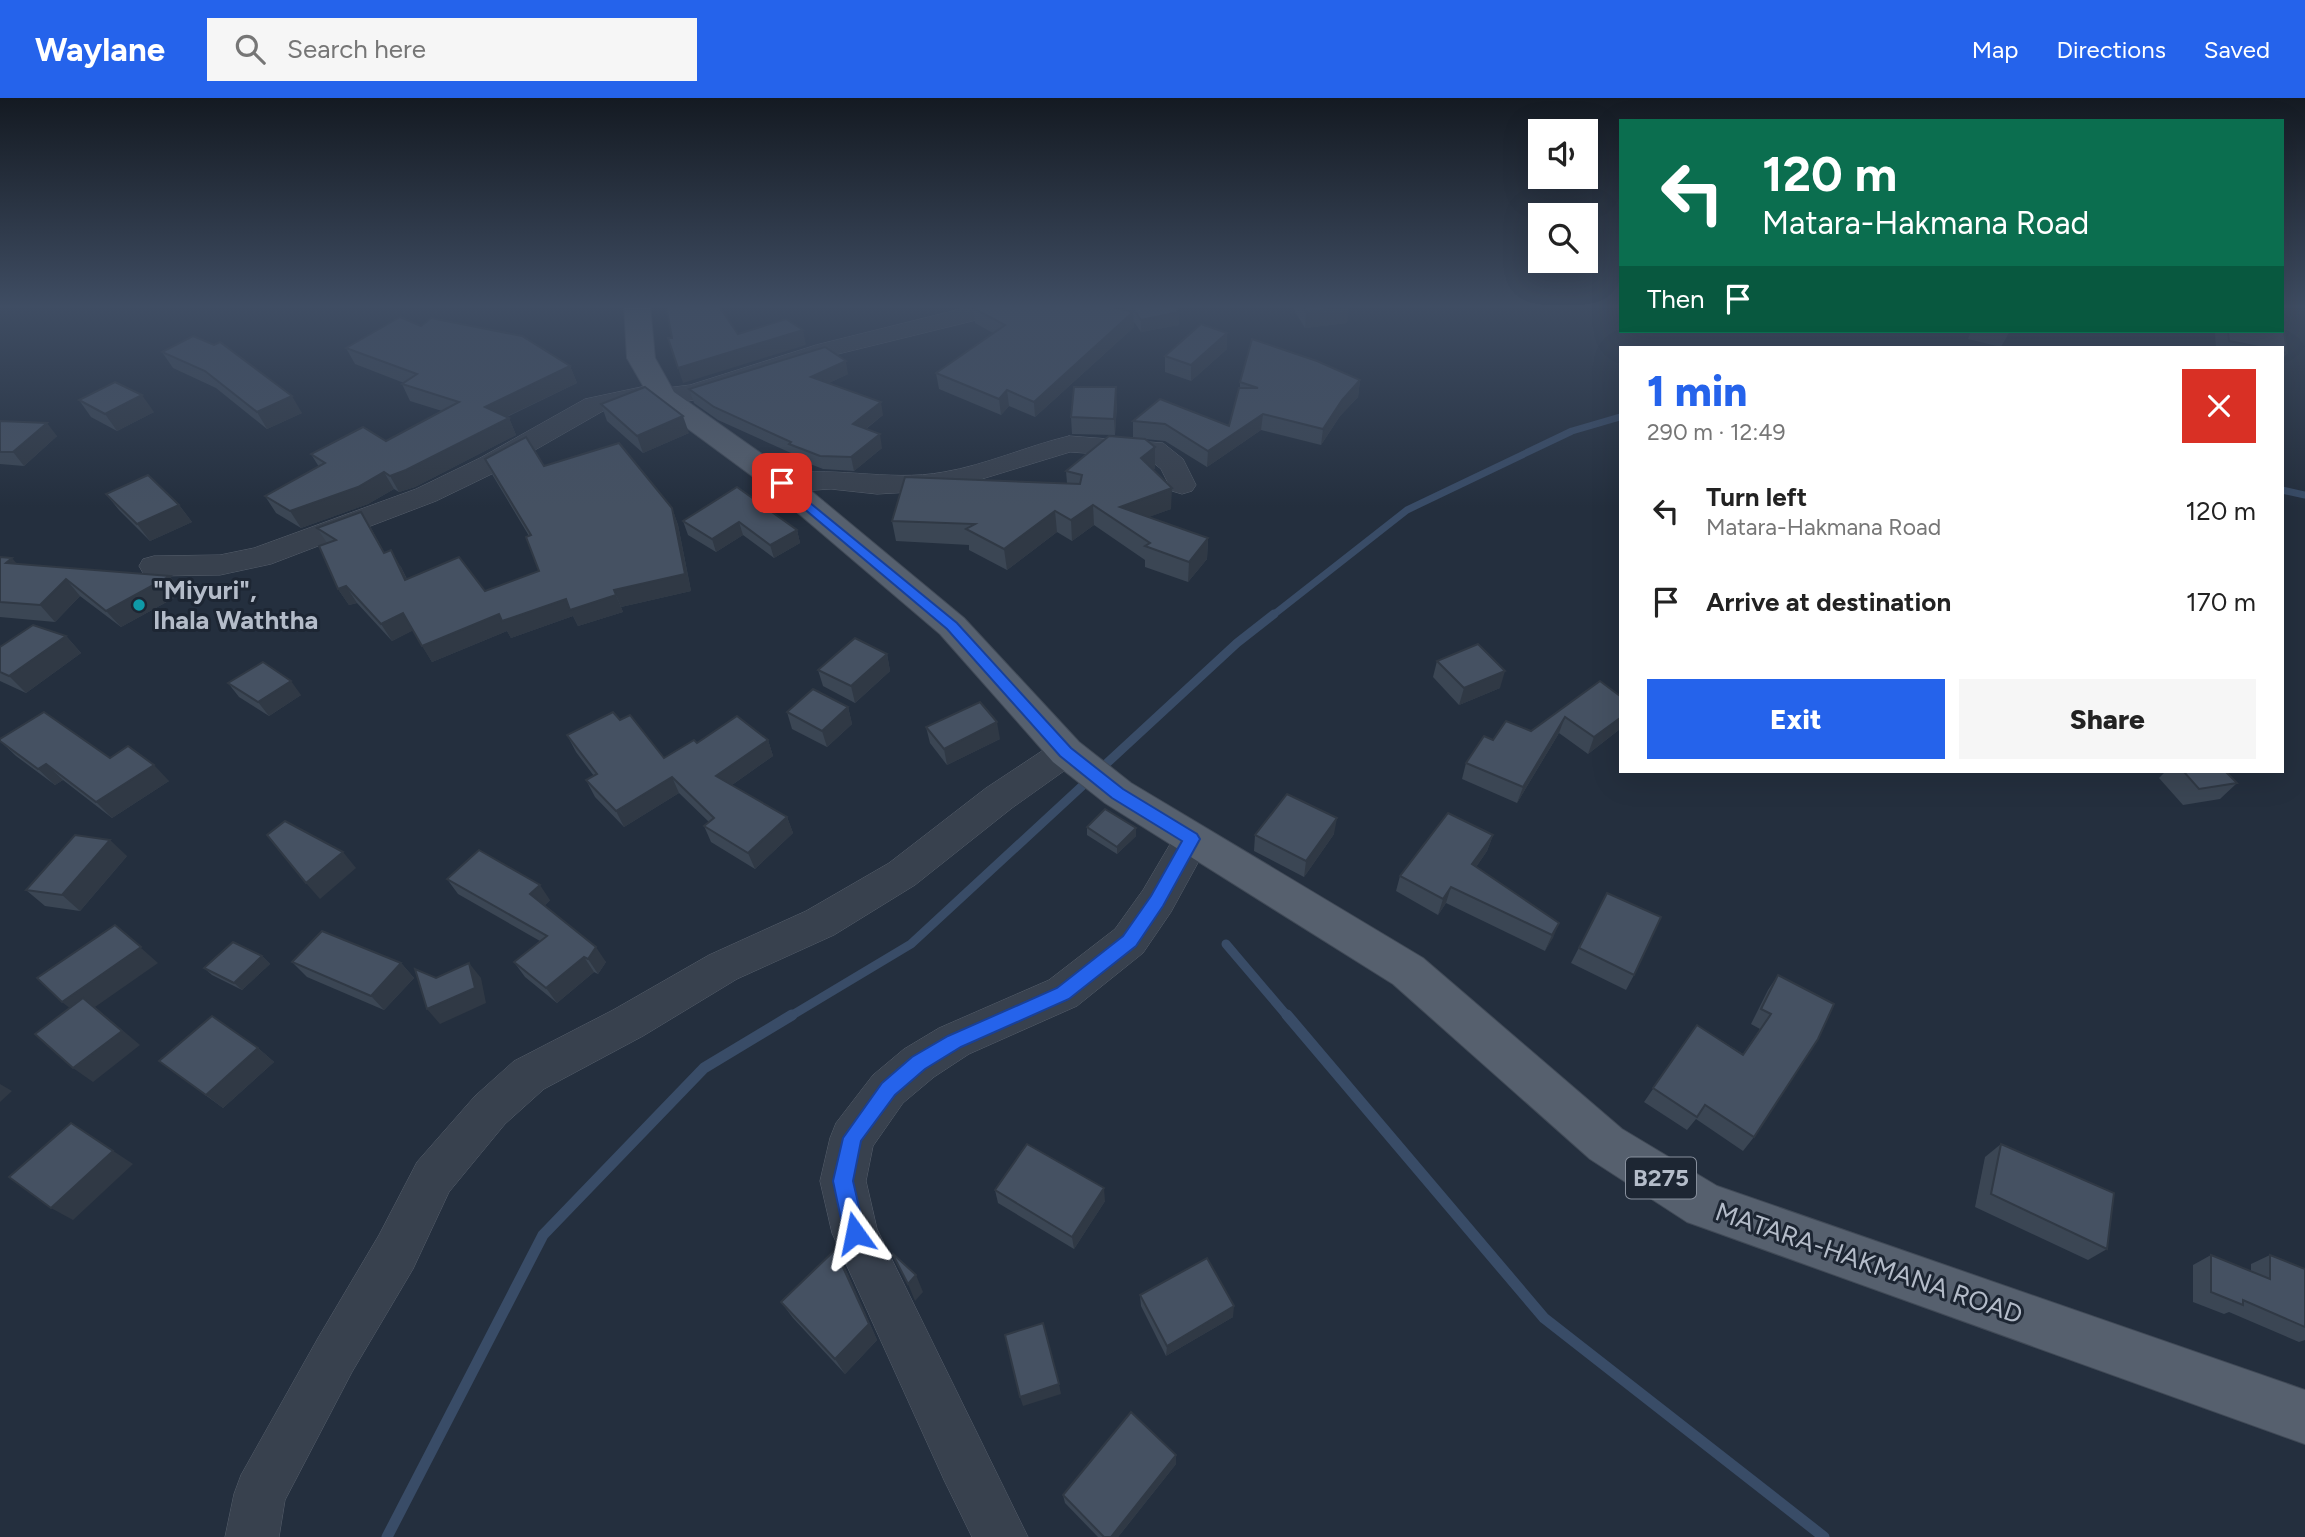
<!DOCTYPE html>
<meta charset="utf-8">
<style>
body{margin:0;font-family:Figtree,sans-serif;background:#f6f6f6;color:#222;height:100vh;display:flex;flex-direction:column;font-size:26px;white-space:nowrap}
*{box-sizing:border-box;margin:0}
p{font-size:23px;color:#767676}
.icon{flex:none;width:38px;height:38px;fill:none;stroke:currentColor;stroke-width:2;stroke-linecap:round;stroke-linejoin:round}
.map{position:relative;flex:1;overflow:hidden}
.sheet{position:absolute;left:1619px;top:248px;width:665px;height:427px;display:flex;flex-direction:column;background:#fff;border-radius:0px;box-shadow:0 7px 28px #0002}
.sheet>*{flex:none}
.banner{position:absolute;left:1619px;top:21px;width:665px;height:214px;border-radius:0px;box-shadow:0 7px 28px #0002;background:#0b6e4f;color:#fff;overflow:hidden}
.tools{position:absolute;left:1528px;top:21px;display:grid;gap:14px}
.tools a{display:grid;place-items:center;width:70px;height:70px;border-radius:0px;background:#fff;box-shadow:0 7px 28px #0002;font-size:35px}
.pin{position:absolute;display:grid;place-items:center;width:60px;height:60px;color:#fff;margin:-30px;border-radius:14px;box-shadow:0 4px 10px #0006}
.me{position:absolute;width:77px;margin:-38px;rotate:348deg;stroke-linejoin:round;filter:drop-shadow(0 0 5px #0008)}
.turn{display:flex;align-items:center;gap:24px;height:147px;padding:0 28px;font-size:32px}
.turn .icon{width:91px;height:91px;stroke-width:2.5}
.turn b{display:block;font-size:49px;line-height:60px}
.then{display:flex;align-items:center;height:66px;padding:0 28px;background:#0003;gap:14px;font-size:26px}
.round{display:grid;place-items:center;flex:none;width:74px;height:74px;border-radius:0px;background:#f6f6f6}
.overview{display:flex;align-items:center;justify-content:space-between;height:119px;padding:0 28px}
h1{font-size:42px;font-weight:800;line-height:52px;color:#2563eb}
.button{display:flex;gap:14px;margin-top:auto;padding:14px 28px}
.button a{flex:1;height:80px;border-radius:0px;background:#2563eb;color:#fff;font-size:28px;font-weight:800;line-height:80px;text-align:center}
.button a+a{background:#f6f6f6;color:#222}
ul{padding:0;list-style:none}
li{display:flex;align-items:center;gap:21px;height:91px;padding:0 28px}
li div{flex:1}
li b{display:block;font-size:26px}
li em{font-style:normal}
header{display:flex;align-items:center;gap:42px;box-sizing:border-box;height:98px;padding:0 35px;background:#2563eb;color:#fff}
header strong{font-size:33px}
nav{display:flex;gap:38px;margin-inline-start:auto;font-size:24px}
.search{width:490px;height:63px;background:#f6f6f6;display:flex;align-items:center;gap:18px;box-sizing:border-box;padding:0 24px;border-radius:0px;color:#767676;font-size:26px}
.map>svg:first-child{display:block}
.lines{fill:none;stroke-linecap:round;stroke-linejoin:round}
.stream-far2{stroke:#394c67;stroke-width:7}
.stream-far1{stroke:#394c67;stroke-width:9}
.stream{stroke:#394c67;stroke-width:11}
.minor-casing{stroke:#565f6c;stroke-width:1}
.major-casing{stroke:#414a57;stroke-width:2}
.minor{fill:#38414e;fill-rule:evenodd}
.major{fill:#56606e;fill-rule:evenodd}
.wall{fill:#3b4654}
.shaded-wall{fill:#303945}
.building{fill:#455162;stroke:#303945;stroke-width:2}
.route{fill:#2563eb;stroke:#184099;stroke-width:2}
.culture-dot{fill:#0f9aa8;stroke:#1d2633;stroke-width:2.5}
.labels{text-anchor:middle;stroke-width:6;stroke-linejoin:round;paint-order:stroke}
.shield{fill:#1d2633;stroke:#878f9c;stroke-width:2}
.shield-label{font-size:24px;font-weight:bold;fill:#b4bcc9}
.poi-label{font-size:26px;font-weight:bold;fill:#b4bcc9;stroke:#1d2633;text-anchor:start}
.street-label{font-size:26px;fill:#b4bcc9;stroke:#1d2633}
</style>
<header>
<strong>Waylane</strong>
<div class="search"><svg class="icon" aria-label="search" viewBox="0 0 24 24"><circle cx="10" cy="10" r="6"/><path d="M15 15l6 6"/></svg>Search here</div>
<nav><a>Map</a><a>Directions</a><a>Saved</a></nav>
</header>
<div class="map">
<svg width="2305" height="1439" viewBox="0 0 2305 1439">
<rect width="100%" height="100%" fill="#242f3e"/>
<g class="lines">
<g class="stream-far2">
<path d="M2282 392 2305 397"/>
<path d="M1272 518 1407 412 1572 333 1620 319"/>
</g>
<g class="stream-far1">
<path d="M1226 846 1288 919"/>
<path d="M789 919 911 846 1237 545 1274 516"/>
</g>
<g class="stream">
<path d="M1287 917 1544 1220 1824 1439"/>
<path d="M387 1439 543 1137 704 970 792 917"/>
</g>
<defs>
<g id="minor">
<path d="M977 207H1020L1017 212 834 257 694 302 663 307 652 303 603 313 500 372 436 403 271 466 220 477 154 478 143 475 139 468 143 461 154 458 220 457 254 450 416 391 480 360 585 301 655 286 666 290 690 287 816 247Z"/>
<path d="M1069 338 1163 345 1183 361 1196 387 1192 393 1182 396 1172 393 1161 371 1146 359 1070 354 946 392 877 396 831 391 782 394 772 391 768 385 772 379C828 365 887 385 944 374 986 367 1027 348 1069 338Z"/>
<path d="M1066 641 1078 645 1084 654 1078 663 1012 710 915 787 834 837 737 881 643 938 544 991 505 1026 449 1094 413 1171 352 1274 285 1402 279 1439H225L234 1396 241 1377 318 1240 379 1137 417 1064 475 998 514 963 613 912 709 857 806 813 889 765 986 690 1054 645Z"/>
<path d="M1192 726 1205 731 1211 741 1171 814 1143 855 1077 908 969 956 934 979 903 1005 873 1048 866 1083 877 1131 1028 1439H972L944 1382 832 1135 820 1083 830 1040 836 1025 873 977 904 951 939 930 1049 882 1115 831 1143 792 1179 731Z"/>
</g>
<path id="major" d="M624 207H650L655 260 674 294 793 378 964 520 1079 644 1131 685 1423 860 1622 1031 1717 1088 2305 1292V1346L1704 1130 1687 1124 1590 1061 1393 886 1105 705 1053 664 940 536 771 392 653 305 627 260Z"/>
</defs>
<use href="#minor" class="minor-casing"/>
<use href="#major" class="major-casing"/>
<use href="#minor" class="minor"/>
<use href="#major" class="major"/>
</g>
<g class="wall">
<path d="M1123 207H1173L1179 214V227L1141 234 1134 224V229L1035 319 1009 308 1001 317 939 291 936 275 993 235 975 225 973 210 1125 212Z"/>
<path d="M1291 207H1348L1347 225 1305 230Z"/>
<path d="M421 228 570 268 577 285 507 319 509 320 516 337 415 389 399 394 394 391 368 406 301 430 276 415 265 398 319 369 311 356 386 343 442 313 410 303 402 286 404 285 355 266 346 250Z"/>
<path d="M1971 233H2010L2001 249 1968 241Z"/>
<path d="M2216 233H2282L2287 255 2282 262V250H2216L2215 235Z"/>
<path d="M1227 251 1191 283 1165 274V258Z"/>
<path d="M162 254 302 315 267 331 216 290 173 270Z"/>
<path d="M848 276 829 285 883 317 866 331 882 350 854 373 823 371 792 359 791 355 718 322 694 305 689 291Z"/>
<path d="M1360 282 1358 299 1340 318 1321 347 1261 332 1207 369 1165 343 1145 341 1155 349V370L1153 372 1171 411 1148 419 1208 440 1207 461 1188 484 1145 469V462L1094 427 1072 443 1057 434 1007 472 969 452V447L896 443 892 423 1067 385 1066 373 1133 340V323L1229 328 1240 290V284Z"/>
<path d="M79 302 154 314 117 333 91 319Z"/>
<path d="M601 306 689 335 643 355 607 323Z"/>
<path d="M1117 306 1115 337 1072 336 1071 319Z"/>
<path d="M0 323 57 338 24 368 0 366Z"/>
<path d="M485 361 544 368 672 410 678 427 691 493 621 509 623 514 578 528 573 518 511 540 507 533 432 564 413 532 392 543 357 505 349 507 338 491 327 445 317 430H371L384 454 401 469 407 481 485 493 539 473 529 438 493 378Z"/>
<path d="M737 389 797 432 800 445 774 460 743 437 716 454 688 437 683 423Z"/>
<path d="M106 396 179 407 192 424 150 443 119 412Z"/>
<path d="M0 459 17 466 183 495 121 529 80 498 55 524 0 519Z"/>
<path d="M66 538 81 555 26 595 0 583V549Z"/>
<path d="M887 556 890 573 855 605 823 588 818 572Z"/>
<path d="M1437 563 1500 590 1459 607 1433 579Z"/>
<path d="M228 585 301 597 269 618 239 599Z"/>
<path d="M1620 598V631L1588 656 1559 635 1517 705 1462 681 1466 665 1493 642 1531 633Z"/>
<path d="M848 609 852 626 827 649 792 631 787 614Z"/>
<path d="M620 622 664 660 697 645 768 642 773 658 732 687 787 719 793 735 755 771 711 744 704 728 709 724 679 695 624 729 595 699 586 682 594 678 576 654 567 637Z"/>
<path d="M926 629 1000 641 947 667 930 645Z"/>
<path d="M0 643 110 660 169 683 112 720 63 682 55 687 16 658Z"/>
<path d="M2165 674H2226L2237 685 2220 701 2183 707 2159 680Z"/>
<path d="M1087 729 1136 730V738L1117 756 1087 737Z"/>
<path d="M1334 736 1304 779 1254 753 1255 737Z"/>
<path d="M1493 737 1487 753 1476 769 1559 825 1545 853 1446 805 1438 817 1396 793 1400 778Z"/>
<path d="M127 758 80 813 45 808 26 792Z"/>
<path d="M447 781 550 802 544 808 606 864 598 876 594 874 557 905 525 879 514 864 540 843 458 796Z"/>
<path d="M1607 795 1634 877 1626 892 1571 865Z"/>
<path d="M262 858 270 866 242 892 212 877 204 870Z"/>
<path d="M292 864 401 865 414 880 384 912 307 879Z"/>
<path d="M1778 877 1754 1039 1743 1053 1696 1021 1687 1032 1644 1004 1697 927 1743 956 1760 931 1751 926 1768 892Z"/>
<path d="M258 950 274 964 223 1010 159 963Z"/>
<path d="M2001 1046 2107 1151 2088 1162 1975 1109 1985 1059Z"/>
<path d="M995 1092 1105 1103 1074 1151 998 1105Z"/>
<path d="M2211 1157 2251 1173V1166L2270 1157 2305 1171V1242L2299 1244 2229 1214 2224 1216 2193 1204V1167Z"/>
<path d="M845 1170 877 1242 845 1276 793 1220 781 1204Z"/>
<path d="M1140 1197 1233 1219 1166 1258 1141 1208Z"/>
<path d="M1176 1366 1118 1439H1098L1065 1405 1063 1397Z"/>
</g>
<g class="shaded-wall">
<path d="M948 207H965L948 211Z"/>
<path d="M1349 208 1347 225 1305 230 1306 214Z"/>
<path d="M1133 214 1134 229 1035 319 1034 304Z"/>
<path d="M1179 214V227L1141 234V222Z"/>
<path d="M803 232 806 247 683 285 678 270Z"/>
<path d="M1227 235V251L1191 283V267Z"/>
<path d="M846 263 848 276 814 292 811 279Z"/>
<path d="M570 268 577 285 493 325 485 309Z"/>
<path d="M1360 282 1358 299 1340 318 1321 347 1323 331 1342 302Z"/>
<path d="M1116 289 1117 306 1115 337 1114 321Z"/>
<path d="M1007 292 1009 308 1001 317 999 301Z"/>
<path d="M142 297 154 314 117 333 105 316Z"/>
<path d="M292 298 302 315 267 331 257 314Z"/>
<path d="M881 304 883 317 855 339 853 326Z"/>
<path d="M1263 316 1261 332 1207 369 1208 353Z"/>
<path d="M683 318 689 335 643 355 637 338Z"/>
<path d="M509 320 516 337 415 389 399 394 390 378Z"/>
<path d="M47 325 57 338 24 368 13 354Z"/>
<path d="M880 336 882 350 854 373 851 359Z"/>
<path d="M1155 349V370L1142 381 1141 360Z"/>
<path d="M384 374 394 391 368 406 301 430 290 413Z"/>
<path d="M1172 390 1171 411 1125 428 1120 409Z"/>
<path d="M179 407 192 424 150 443 137 426Z"/>
<path d="M1093 407 1094 427 1072 443 1071 422Z"/>
<path d="M672 410 678 427 691 493 621 509 614 492Z"/>
<path d="M1055 413 1057 434 1007 472 1004 451Z"/>
<path d="M739 424 743 437 716 454 712 441Z"/>
<path d="M797 432 800 445 774 460 770 447Z"/>
<path d="M1208 440 1207 461 1188 484 1189 464Z"/>
<path d="M391 452 401 469 415 499 405 482Z"/>
<path d="M12 460 27 477 6 465Z"/>
<path d="M170 478 183 495 121 529 106 513Z"/>
<path d="M66 481 80 498 55 524 40 507Z"/>
<path d="M346 488 357 505 349 507 338 491Z"/>
<path d="M616 497 623 514 578 528 573 518 511 540 507 533 432 564 422 548 499 516 566 501Z"/>
<path d="M403 515 414 532 392 543 381 526Z"/>
<path d="M66 538 81 555 26 595 9 578Z"/>
<path d="M887 556 890 573 855 605 851 588Z"/>
<path d="M1505 573 1500 590 1459 607 1464 590Z"/>
<path d="M291 583 301 597 269 618 258 604Z"/>
<path d="M848 609 852 626 827 649 822 633Z"/>
<path d="M1565 619 1559 635 1517 705 1523 689Z"/>
<path d="M1620 620V631L1588 656 1594 639Z"/>
<path d="M997 624 1000 641 947 667 944 651Z"/>
<path d="M768 642 773 658 722 694 716 678Z"/>
<path d="M46 666 63 682 55 687 38 671Z"/>
<path d="M154 667 169 683 112 720 96 704Z"/>
<path d="M672 679 679 695 624 729 616 713Z"/>
<path d="M787 719 793 735 755 771 748 755Z"/>
<path d="M1337 720 1334 736 1304 779 1306 763Z"/>
<path d="M1136 730V738L1117 756V749Z"/>
<path d="M1493 737 1487 753 1467 782 1472 766Z"/>
<path d="M110 742 127 758 80 813 62 797Z"/>
<path d="M343 754 356 770 320 801 306 785Z"/>
<path d="M540 787 550 802 540 812 530 796Z"/>
<path d="M1451 789 1446 805 1438 817 1443 801Z"/>
<path d="M1559 825 1553 840 1545 853 1552 837Z"/>
<path d="M115 827 158 865 95 909 140 947 93 984 73 970 81 919 62 904Z"/>
<path d="M596 849 606 864 598 876 588 861Z"/>
<path d="M262 858 270 866 242 892 234 885Z"/>
<path d="M584 859 594 874 557 905 546 890Z"/>
<path d="M401 865 414 880 384 912 371 898Z"/>
<path d="M469 865 481 880 486 905 440 926 427 911Z"/>
<path d="M258 950 274 964 223 1010 206 997Z"/>
<path d="M0 986 12 993 0 1004Z"/>
<path d="M71 1025 133 1066 73 1122 51 1110Z"/>
<path d="M1104 1090 1105 1103 1074 1151 1072 1139Z"/>
<path d="M835 1152 845 1170 877 1242 845 1276 835 1261Z"/>
<path d="M916 1177 923 1194 915 1203 908 1186Z"/>
<path d="M1234 1208 1233 1219 1166 1258 1167 1248Z"/>
<path d="M1059 1286 1061 1296 1023 1308 1020 1299Z"/>
<path d="M1176 1357V1366L1118 1439H1111Z"/>
</g>
<g class="building">
<path d="M666 207H718L738 236 786 221 803 232 678 270 668 240H672Z"/>
<path d="M983 207H1104L1133 214 1034 304 1007 292 999 301 936 275 1005 227 973 210Z"/>
<path d="M1131 207H1173L1179 214 1141 222Z"/>
<path d="M1302 207H1348L1349 208 1306 214Z"/>
<path d="M400 219 421 228 431 220 522 238 570 268 485 309 509 320 406 372 390 378 384 374 358 389 290 413 265 398 325 365 311 356 363 329 386 343 459 304 402 286 417 276 346 250Z"/>
<path d="M2282 219 2287 255 2282 254V250H2265L2229 243 2228 233H2282Z"/>
<path d="M1201 226 1227 235 1191 267 1165 258Z"/>
<path d="M193 238 214 247 220 244 292 298 257 314 205 273 162 254Z"/>
<path d="M1252 241 1317 263 1360 282 1342 302 1323 331 1263 316 1208 353 1165 326 1133 323 1160 301 1229 328 1239 290H1258L1240 284Z"/>
<path d="M825 249 846 263 811 279 881 304 853 326 880 336 851 359 820 358 789 346 791 344 714 309 689 291Z"/>
<path d="M115 284 142 297 105 316 79 302Z"/>
<path d="M645 289 683 318 637 338 601 306Z"/>
<path d="M1074 289H1116L1114 321 1071 319Z"/>
<path d="M0 323 47 325 13 354H0Z"/>
<path d="M1109 338 1145 341 1155 349 1141 360 1172 390 1120 409 1208 440 1189 464 1145 448 1150 445 1093 407 1071 422 1055 413 1004 451 966 431 975 426 892 423 905 379 1080 386 1082 377 1066 373Z"/>
<path d="M526 339 544 368 619 345 672 410 685 476 614 492 616 497 570 512 566 501 502 523 499 516 422 548 403 515 381 526 346 488 338 491 319 448 336 442 317 430 361 414 384 455 391 452 405 482 459 459 485 493 539 473 526 439 531 437 485 361Z"/>
<path d="M148 377 179 407 137 426 106 396Z"/>
<path d="M737 389 797 432 770 447 739 424 712 441 683 423Z"/>
<path d="M0 459 12 460 6 465 170 478 106 513 66 481 40 507 0 504Z"/>
<path d="M33 527 66 538 9 578 0 574V549Z"/>
<path d="M855 540 887 556 851 588 818 572Z"/>
<path d="M1478 546 1505 573 1464 590 1437 563Z"/>
<path d="M263 564 291 583 258 604 228 585Z"/>
<path d="M1600 583 1620 598V620L1594 639 1565 619 1523 689 1466 665 1484 638 1493 642 1506 623 1531 633Z"/>
<path d="M813 591 848 609 822 633 787 614Z"/>
<path d="M980 604 997 624 944 651 926 629Z"/>
<path d="M44 614 110 660 128 648 154 667 96 704 46 666 38 671 0 643V641Z"/>
<path d="M613 614 620 622 630 617 664 660 694 642 697 645 737 618 768 642 716 678 787 719 748 755 704 728 714 720 672 679 616 713 586 682 597 676 567 637Z"/>
<path d="M2184 674H2226L2237 685 2199 691Z"/>
<path d="M1287 696 1337 720 1306 763 1255 737Z"/>
<path d="M1105 711 1136 730 1117 749 1087 729Z"/>
<path d="M1448 715 1493 737 1472 766 1559 825 1552 837 1451 789 1443 801 1400 778Z"/>
<path d="M285 723 343 754 306 785 267 737Z"/>
<path d="M75 737 110 742 62 797 26 792Z"/>
<path d="M479 752 540 787 530 796 596 849 588 861 584 859 546 890 514 864 547 838 447 781Z"/>
<path d="M1607 795 1661 819 1634 877 1579 850Z"/>
<path d="M115 827 141 849 62 904 37 880Z"/>
<path d="M322 833 401 865 371 898 292 864Z"/>
<path d="M233 844 262 858 234 885 204 870Z"/>
<path d="M469 865 475 890 427 911 415 871 436 880Z"/>
<path d="M1778 877 1834 906 1818 941 1754 1039 1705 1007 1697 1019 1653 990 1697 927 1743 957 1771 916 1761 911Z"/>
<path d="M83 900 122 933 73 970 35 936Z"/>
<path d="M212 918 258 950 206 997 159 963Z"/>
<path d="M71 1025 113 1053 51 1110 9 1079Z"/>
<path d="M1027 1046 1104 1090 1072 1139 995 1092Z"/>
<path d="M2001 1046 2114 1095 2107 1151 1991 1096Z"/>
<path d="M835 1152 869 1226 835 1261 781 1204Z"/>
<path d="M892 1155 916 1177 908 1186Z"/>
<path d="M2211 1157 2270 1181V1157L2305 1171V1229L2243 1202V1207L2211 1194Z"/>
<path d="M1207 1160 1234 1208 1167 1248 1140 1197Z"/>
<path d="M1043 1225 1059 1286 1020 1299 1005 1237Z"/>
<path d="M1131 1314 1176 1357 1111 1439H1104L1063 1397Z"/>
</g>
<linearGradient id="sky" x2="0" y2="1"><stop stop-color="#141a22"/><stop offset="0.51" stop-color="#3f4d63"/><stop offset="1" stop-color="#3f4d63" stop-opacity="0"/></linearGradient>
<rect width="2305" height="409" fill="url(#sky)"/>
<path class="route" d="M782 382 957 525 1071 650 1123 691 1197 736 1200 741 1163 808 1136 848 1069 901 961 949 925 971 895 997 861 1043 853 1083 865 1135 862 1142 855 1145 847 1142 844 1135 833 1083 843 1040 882 985 912 959 948 938 1057 890 1123 838 1151 798 1182 743 1112 700 1060 658 947 531 777 388V383Z"/>
<circle class="culture-dot" cx="139" cy="507" r="7"/>
<g class="labels">
<rect class="shield" x="1626" y="1059.5" width="70" height="41" rx="5"/>
<g class="shield-label">
<text x="1661" y="1088">B275</text>
</g>
<g class="poi-label">
<text x="153" y="501">"Miyuri",<tspan x="153" dy="30">Ihala Waththa</tspan></text>
</g>
<g class="street-label">
<text transform="translate(1869 1165) rotate(19)" y="9">MATARA-HAKMANA ROAD</text>
</g>
</g>
</svg>
<div class="tools">
<a><svg class="icon" aria-label="sound" viewBox="0 0 24 24"><path d="M4 9h4l5-4v14l-5-4H4zM17 9q2 3 0 6"/></svg></a>
<a><svg class="icon" aria-label="search" viewBox="0 0 24 24"><circle cx="10" cy="10" r="6"/><path d="M15 15l6 6"/></svg></a>
</div>
<div class="pin" style="left:782px;top:385px;background:#d93025"><svg class="icon" aria-label="arrive" viewBox="0 0 24 24"><path d="M6 21V4h12l-3 4 3 4H6"/></svg></div>
<svg class="me" style="left:855px;top:1135px" viewBox="-20 -20 40 40"><path d="M0-17L14 15 0 8-14 15z" fill="#2563eb" stroke="#fff" stroke-width="4"/></svg>
<div class="banner">
<div class="turn"><svg class="icon" aria-label="left" viewBox="0 0 24 24"><path d="M17 20v-9H6M10 6l-5 5 5 5"/></svg><div><b>120 m</b>Matara-Hakmana Road</div></div>
<div class="then">Then<svg class="icon" aria-label="arrive" viewBox="0 0 24 24"><path d="M6 21V4h12l-3 4 3 4H6"/></svg></div>
</div>
<section class="sheet">
<div class="overview"><div><h1>1 min</h1><p>290 m · 12:49</p></div><a class="round" style="background:#d93025;color:#fff"><svg class="icon" aria-label="close" viewBox="0 0 24 24"><path d="M6 6l12 12M18 6L6 18"/></svg></a></div>
<ul>
<li><svg class="icon" aria-label="left" viewBox="0 0 24 24"><path d="M17 20v-9H6M10 6l-5 5 5 5"/></svg><div><b>Turn left</b><p>Matara-Hakmana Road</p></div><em>120 m</em></li>
<li><svg class="icon" aria-label="arrive" viewBox="0 0 24 24"><path d="M6 21V4h12l-3 4 3 4H6"/></svg><div><b>Arrive at destination</b></div><em>170 m</em></li>
</ul>
<div class="button"><a>Exit</a><a>Share</a></div>
</section>
</div>
